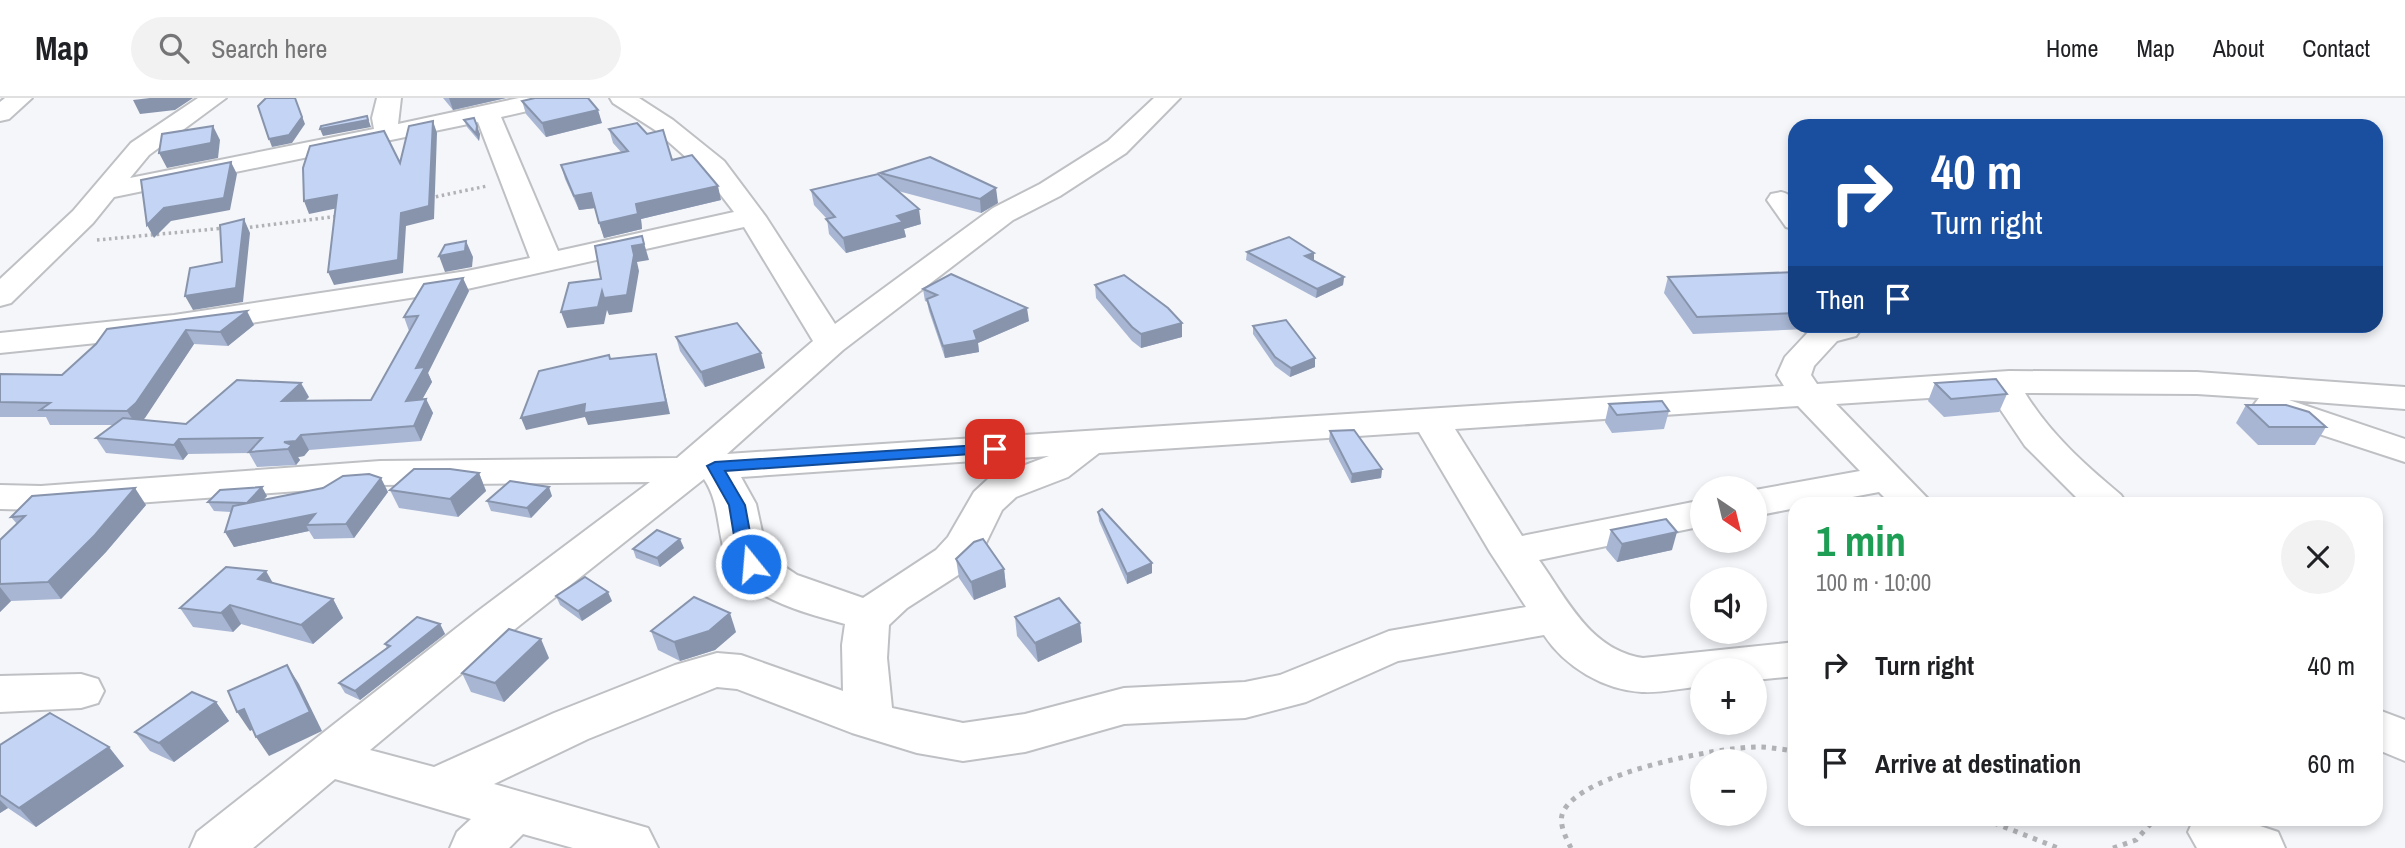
<!DOCTYPE html>
<meta charset="utf-8">
<style>
body{margin:0;font-family:"Archivo Narrow",sans-serif;background:#f2f2f2;color:#202124;height:100vh;display:flex;flex-direction:column;font-size:26px;white-space:nowrap}
*{box-sizing:border-box;margin:0}
p{font-size:23px;color:#757577}
.icon{flex:none;width:38px;height:38px;fill:none;stroke:currentColor;stroke-width:2;stroke-linecap:round;stroke-linejoin:round}
.map{position:relative;flex:1;overflow:hidden}
.side{position:absolute;left:1788px;top:399px;width:595px;height:329px;display:flex;flex-direction:column;background:#fff;border-radius:21px;box-shadow:0 4px 10px #0003}
.side>*{flex:none}
.hud{position:absolute;left:1788px;top:21px;width:595px;height:214px;border-radius:21px;box-shadow:0 4px 10px #0003;background:#1a4fa0;color:#fff;overflow:hidden}
.needle{width:46px;rotate:145deg}
.tools{position:absolute;left:1690px;top:378px;display:grid;gap:14px}
.tools a{display:grid;place-items:center;width:77px;height:77px;border-radius:50%;background:#fff;box-shadow:0 4px 10px #0003;font-size:35px}
.pin{position:absolute;display:grid;place-items:center;width:60px;height:60px;color:#fff;margin:-30px;border-radius:14px;box-shadow:0 4px 10px #0006}
.me{position:absolute;width:77px;margin:-38px;rotate:343deg;stroke-linejoin:round;filter:drop-shadow(0 0 5px #0008)}
.turn{display:flex;align-items:center;gap:24px;height:147px;padding:0 28px;font-size:32px}
.turn .icon{width:91px;height:91px;stroke-width:2.5}
.turn b{display:block;font-size:49px;line-height:60px}
.then{display:flex;align-items:center;height:66px;padding:0 28px;background:#0003;gap:14px;font-size:26px}
.round{display:grid;place-items:center;flex:none;width:74px;height:74px;border-radius:37px;background:#f2f2f2}
.summary{display:flex;align-items:center;justify-content:space-between;height:119px;padding:0 28px}
h1{font-size:42px;font-weight:700;line-height:52px;color:#1e9e55}
ul{padding:0;list-style:none}
li{display:flex;align-items:center;gap:21px;height:98px;padding:0 28px}
li div{flex:1}
li b{display:block;font-size:26px}
li em{font-style:normal}
header{display:flex;align-items:center;gap:42px;box-sizing:border-box;height:98px;padding:0 35px;background:#fff;border-bottom:2px solid #e0e0e0}
header strong{font-size:33px}
nav{display:flex;gap:38px;margin-inline-start:auto;font-size:24px}
.search{width:490px;height:63px;background:#f2f2f2;display:flex;align-items:center;gap:18px;box-sizing:border-box;padding:0 24px;border-radius:38px;color:#757577;font-size:26px}
.map>svg:first-child{display:block}
.lines{fill:none;stroke-linecap:round;stroke-linejoin:round}
.minor-casing{stroke:#bec0c4;stroke-width:4}
.path-far1{stroke:#b1b2b6;stroke-width:3.5;stroke-dasharray:2.5 3.5;stroke-linecap:butt}
.path{stroke:#b1b2b6;stroke-width:5;stroke-dasharray:4.5 6;stroke-linecap:butt}
.minor{fill:#fff;fill-rule:evenodd}
.wall{fill:#a8b6d3}
.shaded-wall{fill:#8894ac}
.building{fill:#c3d4f5;stroke:#8894ac;stroke-width:2}
.route{fill:#1a73e8;stroke:#114b97;stroke-width:2}
</style>
<header>
<strong>Map</strong>
<div class="search"><svg class="icon" aria-label="search" viewBox="0 0 24 24"><circle cx="10" cy="10" r="6"/><path d="M15 15l6 6"/></svg>Search here</div>
<nav><a>Home</a><a>Map</a><a>About</a><a>Contact</a></nav>
</header>
<div class="map">
<svg width="2405" height="750" viewBox="0 0 2405 750">
<rect width="100%" height="100%" fill="#f4f6fa"/>
<g class="lines">
<defs>
<g id="minor">
<path d="M5 0H32L9 21 0 23V4Z"/>
<path d="M198 0H226L149 57 130 80 374 31 372 20 377 0H401L398 26 519 0H565L562 5 501 19 558 153 734 114 704 75 655 32 613 5 610 0H639L673 22 724 63 766 119 835 226 993 110 1040 86 1108 43 1154 0H1180L1126 55 1060 98 1013 122 843 252 727 356 1784 288 1777 277 1785 259 1813 229 1859 228 1861 231 1856 238 1837 243 1814 268 1811 277 1817 286 2009 273 2197 274 2405 289V311L2289 302 2405 341V364L2258 316 2253 308 2259 300 2197 296 2025 295C2050 336 2085 367 2121 397L2127 406H2083L2025 348 1990 296 1836 306 1933 406H1891L1879 394 1815 406H1796V410L1755 418V392L1860 373 1798 308 1455 331 1522 438 1703 402V428L1539 462C1567 501 1590 552 1643 560L1796 544V578L1755 582V572H1703V588C1683 590 1661 595 1642 594 1604 592 1565 569 1544 537L1398 563 1306 604 1245 620 1124 626 1025 654 963 663 917 655 852 635 737 591 717 589 588 641 494 686 648 730 658 750H573L523 736 509 750H450L457 734 471 721 335 681 253 750H190L197 734 478 513 650 384 380 387 41 412 0 411V387L41 388 380 363 677 360 813 243 744 129 467 191 174 237 0 255V235L174 217 467 173 530 160 478 24 114 99 93 125 11 205 0 208V181L73 113 131 45ZM1419 334 1490 454 1526 509 1389 533 1280 577 1245 584 1124 590 1025 616 963 625 892 610 887 560 889 527 907 510 966 472 985 447 1002 412 1016 399 1068 379 1099 355ZM1049 358 988 381 974 394 948 439 936 452 863 500 797 477 767 457 756 406 741 379ZM704 381C718 402 717 424 723 448 734 499 803 514 845 526L842 547 843 593 741 557 717 555 675 567 554 615 434 669 370 652 510 535Z"/>
<path d="M1781 94C1800 98 1796 114 1796 132L1786 129 1767 102 1771 96Z"/>
<path d="M81 576 98 581 104 593 98 605 81 610 0 614V578Z"/>
<path d="M2376 611 2405 622V663L2376 651Z"/>
<path d="M2194 721H2239L2278 734 2285 750H2197L2188 734Z"/>
</g>
</defs>
<use href="#minor" class="minor-casing"/>
<g class="path-far1">
<path d="M430 100 487 88"/>
<path d="M244 130 339 118"/>
<path d="M97 142 225 130"/>
</g>
<g class="path">
<path d="M1984 721 2058 750"/>
<path d="M1571 750C1566 740 1558 725 1563 714 1581 675 1718 649 1758 649 1771 649 1784 652 1796 653"/>
<path d="M2113 750 2136 742 2155 721"/>
</g>
<use href="#minor" class="minor"/>
</g>
<g class="wall">
<path d="M443 0H506L453 12Z"/>
<path d="M522 3 602 25 546 39 526 16Z"/>
<path d="M464 22 480 36 479 43 467 29Z"/>
<path d="M609 31 672 62 721 102 641 121 642 131 604 140 595 110 579 112 565 81 561 67 622 55 613 45Z"/>
<path d="M880 75 998 105 981 115 898 93 921 126 904 131 906 139 846 155 829 136 827 121 814 107 811 92 881 79Z"/>
<path d="M1247 154 1314 163 1344 179 1343 187 1316 200 1246 162Z"/>
<path d="M1796 174V228H1812L1808 231 1693 236 1664 195 1668 179Z"/>
<path d="M1095 187 1182 239 1141 250 1132 243 1096 200Z"/>
<path d="M923 191 1029 223 978 245 979 254 945 260 929 213 927 204 925 203Z"/>
<path d="M469 193 428 275 432 284 422 301H426L433 315 421 343 309 352 304 358 298 359 300 362 296 367 257 369 249 355 188 356 183 362 106 355 96 340 113 327H50L46 319H0V276L62 277 96 246 107 231 254 227 228 248 194 246 143 322 186 326 309 299 305 303 371 302 409 233 404 219Z"/>
<path d="M1253 228 1315 260V269L1290 279 1275 268 1253 236Z"/>
<path d="M1976 228H2016L2015 230 1985 234Z"/>
<path d="M676 239 765 270 705 289 680 253Z"/>
<path d="M1935 285 2007 296 1999 314 1944 319 1928 303Z"/>
<path d="M1609 306 1669 313 1664 331 1612 335 1605 324Z"/>
<path d="M2246 307 2326 329 2315 347H2258L2236 325Z"/>
<path d="M1330 333 1382 371 1381 380 1351 385 1329 343Z"/>
<path d="M479 375 486 393 458 419 399 410 390 392Z"/>
<path d="M388 394 354 440 314 441 309 433 234 449 225 434 231 414 214 413 208 404 267 398 263 402Z"/>
<path d="M552 398 531 420 491 413 487 403Z"/>
<path d="M146 407 106 454 61 501 11 503 0 514V442L17 426 11 419Z"/>
<path d="M1098 414 1152 465V475L1127 486 1099 423Z"/>
<path d="M1611 432 1672 452 1617 464 1606 451Z"/>
<path d="M684 450 660 469 636 460 633 451Z"/>
<path d="M956 461 1004 471 1006 489 974 502 959 480Z"/>
<path d="M274 486 333 501 343 520 313 546 241 526 233 534 193 529 180 510Z"/>
<path d="M556 498 612 503 582 523 560 507Z"/>
<path d="M1015 519 1080 525 1082 544 1038 564 1017 538Z"/>
<path d="M440 526 445 536 360 602 345 595 339 585 387 550 385 546Z"/>
<path d="M651 533 736 534 715 552 680 563 658 552Z"/>
<path d="M549 560 504 604 471 594 462 575Z"/>
<path d="M216 604 229 623 174 664 150 653 135 634Z"/>
<path d="M0 647 124 668 36 729 8 710 0 715Z"/>
</g>
<g class="shaded-wall">
<path d="M150 0H193L175 12 140 16 133 2Z"/>
<path d="M295 0 305 26 292 45 272 49 269 41Z"/>
<path d="M449 0H506L453 12Z"/>
<path d="M598 12 602 25 546 39 542 25Z"/>
<path d="M367 18 371 29 323 38 320 31Z"/>
<path d="M433 23 437 35 434 121 406 128 403 175 334 187 328 174 401 115Z"/>
<path d="M213 28 220 42 218 60 167 70 159 55Z"/>
<path d="M477 28 480 36 479 43 476 36Z"/>
<path d="M231 64 237 76 230 112 171 123 154 140 147 127 164 110Z"/>
<path d="M718 88 721 102 641 121 642 131 604 140 599 125 636 106Z"/>
<path d="M996 90 998 105 981 115 980 101Z"/>
<path d="M591 95 595 110 579 112 574 98Z"/>
<path d="M337 97 343 109 309 116 304 103Z"/>
<path d="M919 111 921 126 904 131 906 139 846 155 843 140 897 118Z"/>
<path d="M244 121 250 135 243 204 193 212 185 198 236 190Z"/>
<path d="M642 138 649 162 637 164 639 173 632 214 609 217 607 212 604 226 567 230 561 214 602 193 632 148Z"/>
<path d="M466 143 473 159 472 169 445 174 439 158Z"/>
<path d="M1314 155V163L1305 158Z"/>
<path d="M1344 179 1343 187 1316 200 1317 191Z"/>
<path d="M463 180 469 193 428 275 432 284 413 318 406 303 416 270Z"/>
<path d="M1027 210 1029 223 978 245 979 254 945 260 943 248Z"/>
<path d="M247 213 254 227 228 248 220 234Z"/>
<path d="M1182 225V239L1141 250V236Z"/>
<path d="M1988 228H2016L2015 230 1985 234Z"/>
<path d="M186 232 194 246 145 320 137 328 127 313Z"/>
<path d="M761 255 765 270 705 289 701 274Z"/>
<path d="M656 256 670 316 588 327 585 319 526 332 521 320Z"/>
<path d="M1315 260V269L1290 279 1291 270Z"/>
<path d="M301 285 309 299 289 318 282 303Z"/>
<path d="M426 301 433 315 421 343 414 328Z"/>
<path d="M301 337 309 352 304 358 298 359 300 362 296 367 284 344Z"/>
<path d="M179 341 188 356 183 362 174 347Z"/>
<path d="M1382 371 1381 380 1351 385 1352 376Z"/>
<path d="M479 375 486 393 458 419 450 401Z"/>
<path d="M381 380 388 394 354 440 346 426Z"/>
<path d="M262 389 267 398 252 414 247 405Z"/>
<path d="M549 389 552 398 531 420 527 410Z"/>
<path d="M135 390 146 407 106 454 61 501 48 484Z"/>
<path d="M315 416 306 427 309 433 234 449 225 434Z"/>
<path d="M1677 434 1672 452 1617 464 1622 446Z"/>
<path d="M680 441 684 450 660 469 657 460Z"/>
<path d="M1152 465V475L1127 486V476Z"/>
<path d="M1004 471 1006 489 974 502 971 484Z"/>
<path d="M266 473 277 492 258 481Z"/>
<path d="M0 489 11 503 0 514Z"/>
<path d="M608 494 612 503 582 523 578 513Z"/>
<path d="M333 501 343 520 313 546 301 527Z"/>
<path d="M230 507 241 526 233 534 221 515Z"/>
<path d="M730 515 736 534 715 552 680 563 674 544Z"/>
<path d="M1080 525 1082 544 1038 564 1035 545Z"/>
<path d="M440 526 445 536 360 602 355 593Z"/>
<path d="M541 541 549 560 504 604 495 585Z"/>
<path d="M287 567 299 586 322 633 269 658 256 639Z"/>
<path d="M216 604 229 623 174 664 159 645Z"/>
<path d="M244 611 256 630 250 633 237 614Z"/>
<path d="M109 649 124 668 36 729 19 710Z"/>
<path d="M0 702 8 710 0 715Z"/>
</g>
<g class="building">
<path d="M266 0H295L302 19 289 37 269 41 258 8Z"/>
<path d="M535 0H588L598 12 542 25 522 3Z"/>
<path d="M367 18 368 22 320 31 321 28Z"/>
<path d="M474 20 477 28 476 36 464 22Z"/>
<path d="M433 23 429 108 401 115 398 162 328 174 337 97 304 103 303 70 310 48 384 33 400 65 409 28Z"/>
<path d="M637 25 647 36 663 32 672 62 692 57 718 88 636 106 638 116 599 125 591 95 574 98 561 67 628 53 609 31Z"/>
<path d="M213 28 211 45 159 55 162 36Z"/>
<path d="M930 59 996 90 980 101 880 75Z"/>
<path d="M231 64 224 100 164 110 147 127 141 82Z"/>
<path d="M878 76 919 111 897 118 903 124 843 140 826 121 835 119 811 92Z"/>
<path d="M244 121 236 190 185 198 190 170 222 164 220 127Z"/>
<path d="M642 138 644 146 632 148 634 157 627 197 604 200 602 193 598 209 561 214 569 185 601 181 595 148Z"/>
<path d="M1289 139 1314 155 1305 158 1344 179 1317 191 1247 154Z"/>
<path d="M466 143 465 153 439 158 445 147Z"/>
<path d="M1796 174V215L1697 219 1668 179Z"/>
<path d="M951 176 1027 210 974 233 977 242 943 248 927 201 937 197 923 191Z"/>
<path d="M1124 177 1168 210 1182 225 1141 236 1132 229 1095 187Z"/>
<path d="M463 180 416 270 425 269 406 303 426 301 414 328 301 337 296 343 284 344 292 347 288 351 249 354 262 340 179 341 174 347 96 340 123 320 186 326 237 282 301 285 282 303 371 302 418 218 404 219 424 186Z"/>
<path d="M247 213 220 234 186 232 136 305 127 313 40 312 50 305 0 304V276L62 277 96 246 107 231Z"/>
<path d="M1286 222 1315 260 1291 270 1275 259 1253 228Z"/>
<path d="M737 225 761 255 701 274 676 239Z"/>
<path d="M656 256 666 304 584 315 585 306 521 320 539 273 609 257 610 261Z"/>
<path d="M1996 281 2007 296 1951 301 1935 285Z"/>
<path d="M1662 303 1669 313 1617 317 1609 306Z"/>
<path d="M2246 307H2286L2309 314 2326 329H2269Z"/>
<path d="M1354 332 1382 371 1352 376 1330 333Z"/>
<path d="M414 371H450L479 375 450 401 390 392Z"/>
<path d="M369 376 381 380 346 426 306 427 315 416 225 434 233 408 323 390 343 378Z"/>
<path d="M510 383 549 389 527 410 487 403Z"/>
<path d="M262 389 247 405 208 404 220 392Z"/>
<path d="M135 390 95 437 48 484 0 486V442L25 418 11 419 32 398Z"/>
<path d="M1102 411 1152 465 1127 476 1098 414Z"/>
<path d="M1666 421 1677 434 1622 446 1611 432Z"/>
<path d="M657 432 680 441 657 460 633 451Z"/>
<path d="M983 441 1004 471 971 484 956 461 974 444Z"/>
<path d="M226 469 266 473 258 481 333 501 301 527 230 507 221 515 180 510Z"/>
<path d="M585 479 608 494 578 513 556 498Z"/>
<path d="M694 499 730 515 709 533 674 544 651 533Z"/>
<path d="M1059 500 1080 525 1035 545 1015 519Z"/>
<path d="M417 519 440 526 355 593 339 585 390 548 385 546Z"/>
<path d="M509 531 541 541 495 585 462 575Z"/>
<path d="M287 567 310 614 256 639 244 611 237 614 228 593Z"/>
<path d="M192 594 216 604 159 645 135 634Z"/>
<path d="M50 615 109 649 19 710 0 697V647Z"/>
</g>
<path class="route" d="M995 346 1002 351 1000 354 725 373 745 407 754 456 760 466 751 472 745 470 737 456 729 407 707 368 715 364Z"/>
</svg>
<div class="tools">
<a><svg class="needle" viewBox="-14 -14 28 28"><path d="M0-13l5 13h-10z" fill="#e53935"/><path d="M0 13l5-13h-10z" fill="#757577"/></svg></a>
<a><svg class="icon" aria-label="sound" viewBox="0 0 24 24"><path d="M4 9h4l5-4v14l-5-4H4zM17 9q2 3 0 6"/></svg></a>
<a>+</a>
<a>−</a>
</div>
<div class="pin" style="left:995px;top:351px;background:#d93025"><svg class="icon" aria-label="arrive" viewBox="0 0 24 24"><path d="M6 21V4h12l-3 4 3 4H6"/></svg></div>
<svg class="me" style="left:751px;top:466px" viewBox="-20 -20 40 40"><circle r="17" fill="#1a73e8" stroke="#fff" stroke-width="3"/><path d="M0-11L8 9 0 5-8 9z" fill="#fff"/></svg>
<div class="hud">
<div class="turn"><svg class="icon" aria-label="right" viewBox="0 0 24 24"><path d="M7 20v-9h11M14 6l5 5-5 5"/></svg><div><b>40 m</b>Turn right</div></div>
<div class="then">Then<svg class="icon" aria-label="arrive" viewBox="0 0 24 24"><path d="M6 21V4h12l-3 4 3 4H6"/></svg></div>
</div>
<section class="side">
<div class="summary"><div><h1>1 min</h1><p>100 m · 10:00</p></div><a class="round"><svg class="icon" aria-label="close" viewBox="0 0 24 24"><path d="M6 6l12 12M18 6L6 18"/></svg></a></div>
<ul>
<li><svg class="icon" aria-label="right" viewBox="0 0 24 24"><path d="M7 20v-9h11M14 6l5 5-5 5"/></svg><div><b>Turn right</b></div><em>40 m</em></li>
<li><svg class="icon" aria-label="arrive" viewBox="0 0 24 24"><path d="M6 21V4h12l-3 4 3 4H6"/></svg><div><b>Arrive at destination</b></div><em>60 m</em></li>
</ul>
</section>
</div>
